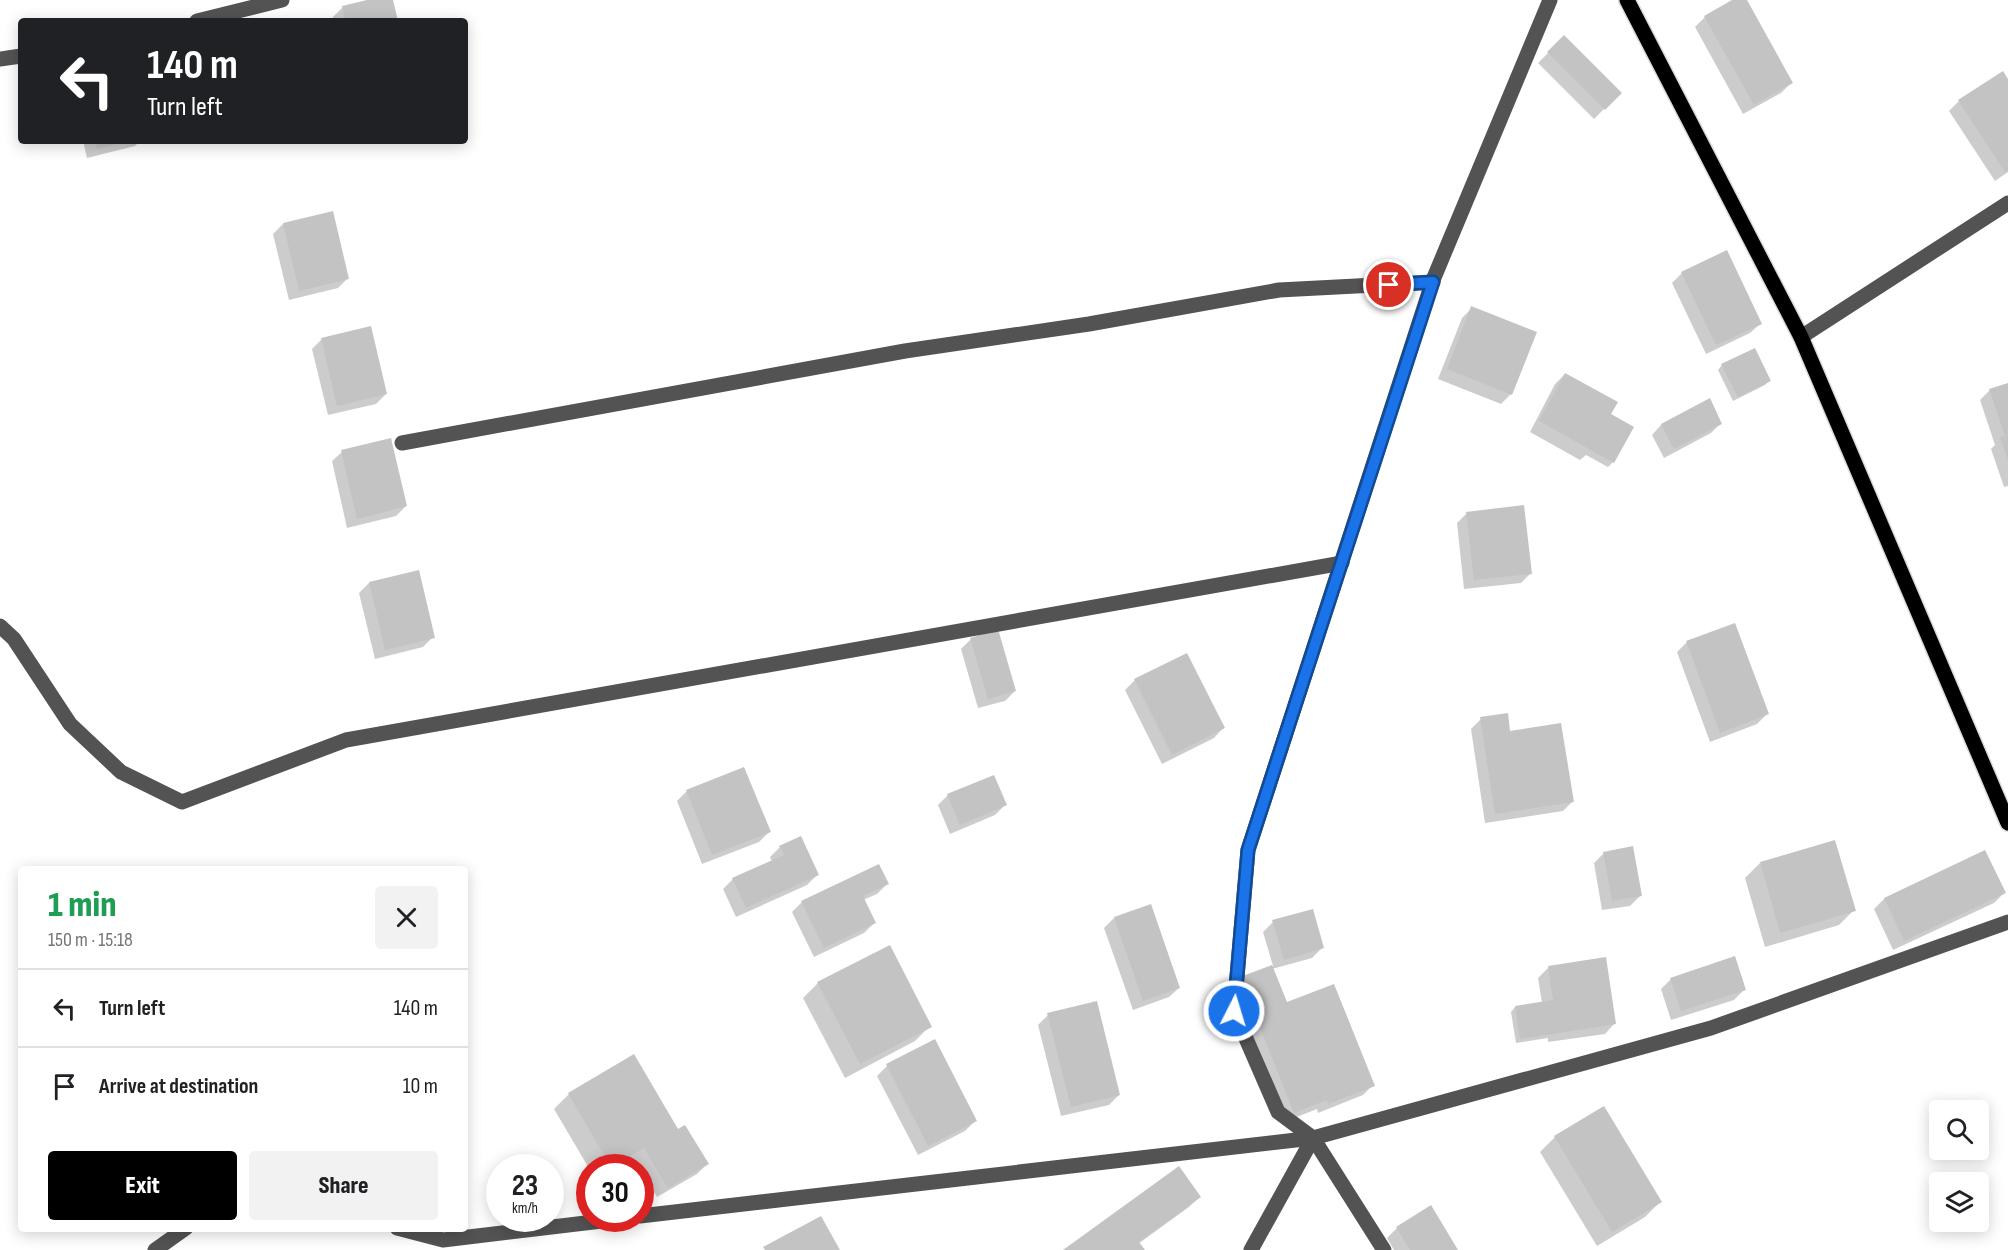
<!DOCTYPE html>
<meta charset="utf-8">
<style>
body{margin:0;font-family:"Sofia Sans Condensed",sans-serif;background:#f2f2f2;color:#202124;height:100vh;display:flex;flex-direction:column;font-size:22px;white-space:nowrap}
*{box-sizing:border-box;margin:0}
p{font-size:20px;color:#757577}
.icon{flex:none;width:33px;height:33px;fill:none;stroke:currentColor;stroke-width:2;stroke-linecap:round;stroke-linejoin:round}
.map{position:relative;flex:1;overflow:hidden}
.sheet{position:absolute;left:18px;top:866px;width:450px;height:366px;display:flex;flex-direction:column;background:#fff;border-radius:6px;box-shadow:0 3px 15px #0003}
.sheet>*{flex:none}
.guide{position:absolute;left:18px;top:18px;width:450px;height:126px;border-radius:6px;box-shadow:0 3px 15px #0003;background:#202124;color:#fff;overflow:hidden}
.fabs{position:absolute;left:1929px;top:1100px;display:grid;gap:12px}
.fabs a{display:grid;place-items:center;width:60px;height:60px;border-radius:6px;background:#fff;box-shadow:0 3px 15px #0003;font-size:30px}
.speed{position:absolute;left:486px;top:1154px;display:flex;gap:12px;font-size:30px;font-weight:700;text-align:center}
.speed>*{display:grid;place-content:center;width:78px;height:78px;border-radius:50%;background:#fff;box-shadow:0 3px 15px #0003;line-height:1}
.speed small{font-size:15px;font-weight:400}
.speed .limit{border:9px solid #d22;background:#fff;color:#111}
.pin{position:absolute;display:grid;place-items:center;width:51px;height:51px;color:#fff;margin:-26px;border:3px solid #fff;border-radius:50%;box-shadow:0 2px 6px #0007}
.me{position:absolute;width:66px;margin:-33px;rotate:5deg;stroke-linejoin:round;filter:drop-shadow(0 0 4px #0008)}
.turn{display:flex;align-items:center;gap:21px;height:126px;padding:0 30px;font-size:27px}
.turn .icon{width:78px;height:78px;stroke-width:2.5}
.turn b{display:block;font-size:42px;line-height:51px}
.round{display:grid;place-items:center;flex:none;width:63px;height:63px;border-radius:6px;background:#f2f2f2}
.head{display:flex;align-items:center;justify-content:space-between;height:102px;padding:0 30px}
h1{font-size:36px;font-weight:800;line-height:45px;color:#1e9e55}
.cta{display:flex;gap:12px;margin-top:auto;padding:12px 30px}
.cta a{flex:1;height:69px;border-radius:6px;background:#000;color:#fff;font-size:24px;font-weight:800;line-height:69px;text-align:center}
.cta a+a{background:#f2f2f2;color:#202124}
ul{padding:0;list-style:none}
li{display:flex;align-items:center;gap:18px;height:78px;padding:0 30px;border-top:2px solid #e0e0e0}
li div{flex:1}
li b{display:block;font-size:22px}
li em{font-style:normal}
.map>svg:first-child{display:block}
.shadow{fill:#0003}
.building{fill:#c3c3c3}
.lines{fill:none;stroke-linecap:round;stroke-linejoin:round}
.major-casing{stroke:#dbdbdb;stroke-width:18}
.minor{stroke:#535353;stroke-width:15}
.major{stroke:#000;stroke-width:15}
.route-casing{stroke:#114b97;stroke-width:15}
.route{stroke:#1a73e8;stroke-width:10}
</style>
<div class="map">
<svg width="2008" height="1250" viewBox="0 0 2008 1250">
<rect width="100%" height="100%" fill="#fff"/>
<g class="shadow">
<path d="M373 0H392L397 21H333L332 18 342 8Z"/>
<path d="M1735 0H1745L1791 83 1781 93 1743 114 1695 27 1705 17Z"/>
<path d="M1564 37 1620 93 1594 119 1538 63Z"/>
<path d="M2008 81V172L1995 181 1949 111 1959 101Z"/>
<path d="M83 141H140L135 146 87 158Z"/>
<path d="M332 213 348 278 338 288 289 300 273 234 283 224Z"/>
<path d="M1682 273 1760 324 1750 333 1706 354 1672 283Z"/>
<path d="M1472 308 1511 394 1501 404 1438 379 1462 318Z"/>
<path d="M322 339 386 394 376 404 328 415 312 349Z"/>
<path d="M1722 365 1769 381 1765 385 1733 401 1718 370Z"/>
<path d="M1565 374 1606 420 1613 462 1608 467 1586 455 1580 460 1530 432 1555 384Z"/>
<path d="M2008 384V486L2004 487 1991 449 1995 445 1980 400 1990 390Z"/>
<path d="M1709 400 1721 423 1711 433 1664 458 1652 435 1661 425Z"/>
<path d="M342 452 406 506 396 516 347 528 332 461Z"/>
<path d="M1467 513 1531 573 1521 583 1464 589 1457 523Z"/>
<path d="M369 583 433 637 423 647 375 659 359 593Z"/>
<path d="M971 639 1015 691 1005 701 978 708 961 649Z"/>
<path d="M1687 642 1767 714 1757 724 1710 742 1677 652Z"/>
<path d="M1135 680 1223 728 1214 738 1162 764 1125 690Z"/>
<path d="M1481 719 1509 733 1573 801 1563 811 1485 823 1471 729Z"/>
<path d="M687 791 769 832 759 842 702 864 677 801Z"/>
<path d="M948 795 1005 805 995 815 950 834 938 805Z"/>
<path d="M780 847 817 875 807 885 736 917 723 889 733 879 772 862 770 857Z"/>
<path d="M1985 852 2004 893 1994 903 1893 950 1874 909 1884 899Z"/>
<path d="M1604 853 1640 896 1630 906 1602 910 1594 863Z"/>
<path d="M1760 863 1854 910 1839 925 1765 947 1745 878Z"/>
<path d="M887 884 877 894 863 900 874 923 864 933 814 957 792 912 802 902Z"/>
<path d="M1150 906 1179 988 1169 997 1133 1010 1104 928 1114 918Z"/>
<path d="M1273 922 1322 948 1312 958 1272 969 1286 1004 1373 1085 1363 1095 1318 1113 1317 1109 1284 1122 1231 988 1241 978 1273 966 1263 932Z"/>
<path d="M1548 968 1614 1024 1605 1034 1548 1042V1038L1516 1043 1511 1012 1515 1007 1542 1003 1538 978Z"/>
<path d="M1671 979 1744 990 1734 1000 1671 1020 1661 989Z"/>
<path d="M818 983 930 1026 915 1041 845 1078 803 998Z"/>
<path d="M1048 1015 1119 1095 1109 1105 1061 1116 1038 1025Z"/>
<path d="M934 1041 975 1121 965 1131 918 1155 877 1076 887 1066Z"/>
<path d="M569 1094 677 1131 707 1164 697 1174 657 1197 635 1159 621 1167H590V1170L554 1109Z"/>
<path d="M1555 1137 1660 1202 1645 1217 1597 1246 1540 1152Z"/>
<path d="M1199 1197 1189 1207 1138 1244 1143 1250H1065Z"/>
<path d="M1397 1228 1456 1250H1394L1387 1238Z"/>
</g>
<g class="building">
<path d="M367 0H393L398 21H345L342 6Z"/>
<path d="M1732 0H1747L1793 83 1754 105 1704 16Z"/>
<path d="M1564 35 1622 93 1605 110 1547 52Z"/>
<path d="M2003 71 2008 79V170L2005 172 1958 100Z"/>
<path d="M95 141H125V142L97 149Z"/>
<path d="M333 211 349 279 299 291 283 223Z"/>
<path d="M1727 250 1762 324 1716 345 1681 272Z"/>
<path d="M1471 306 1537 332 1512 395 1447 369Z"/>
<path d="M371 326 387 394 337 406 321 338Z"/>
<path d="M1755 348 1771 381 1738 397 1721 364Z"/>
<path d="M1565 373 1618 402 1611 414 1634 427 1614 463 1539 421Z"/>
<path d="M2008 383V460L2000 437 2005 436 1989 389Z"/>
<path d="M1710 398 1722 424 1674 449 1661 424Z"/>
<path d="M391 438 407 506 357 519 341 450Z"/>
<path d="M1524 505 1532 574 1474 580 1466 512Z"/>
<path d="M419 570 435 638 385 650 369 582Z"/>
<path d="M1735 623 1769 714 1720 733 1686 641Z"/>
<path d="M998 629 1016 691 988 699 970 638Z"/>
<path d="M1187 653 1225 728 1172 755 1134 679Z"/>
<path d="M1508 713 1510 731 1561 723 1574 802 1495 814 1480 717Z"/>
<path d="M744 767 771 832 712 855 686 790Z"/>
<path d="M994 775 1007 805 960 825 947 794Z"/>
<path d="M801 836 819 875 746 908 732 878 784 855 779 846Z"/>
<path d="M1835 840 1856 911 1780 933 1760 862Z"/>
<path d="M1633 846 1642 896 1612 901 1603 852Z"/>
<path d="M1985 850 2006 893 1904 941 1884 898Z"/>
<path d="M879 864 889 884 863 896 876 923 824 948 801 901Z"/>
<path d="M1151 904 1180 988 1143 1001 1114 917Z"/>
<path d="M1313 909 1324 948 1284 960 1272 920Z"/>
<path d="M890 945 932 1027 860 1064 817 982Z"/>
<path d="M1735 956 1746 990 1681 1011 1670 978Z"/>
<path d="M1606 957 1616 1024 1520 1039 1515 1006 1553 1000 1548 966Z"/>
<path d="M1272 965 1287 1002 1334 984 1375 1086 1328 1104 1327 1100 1294 1113 1240 977Z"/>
<path d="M1097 1001 1120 1095 1071 1107 1047 1013Z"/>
<path d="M935 1039 977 1121 928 1146 886 1064Z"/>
<path d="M634 1054 678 1129 685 1125 709 1164 668 1188 644 1148 611 1167 568 1093Z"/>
<path d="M1604 1106 1662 1202 1612 1232 1554 1136Z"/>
<path d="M1179 1166 1201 1197 1139 1242 1145 1250H1063Z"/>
<path d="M1431 1205 1458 1250H1410L1396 1227Z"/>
<path d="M821 1216 840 1250H765L763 1247Z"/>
</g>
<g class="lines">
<defs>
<path id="major" d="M1627 0 1801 337 2008 823"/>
</defs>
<use href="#major" class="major-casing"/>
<g class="minor">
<path d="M197 21 282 0"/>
<path d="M0 59 21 56"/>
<path d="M1801 337 2008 203"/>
<path d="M402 443 905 351 1089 324 1279 290 1433 282"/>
<path d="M0 626 14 639 70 724 121 772 182 802 346 740 1342 563"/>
<path d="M640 1216 1313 1138 1711 1028 2008 922"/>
<path d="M397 1228 443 1240 627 1218"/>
<path d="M155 1250 186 1228"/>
<path d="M1251 1250 1313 1138"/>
<path d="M1384 1250 1313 1138 1278 1112 1234 1011 1248 850 1433 280 1550 0"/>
</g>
<use href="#major" class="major"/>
</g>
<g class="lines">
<defs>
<path id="route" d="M1234 1011 1248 850 1433 282 1389 285"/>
</defs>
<use href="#route" class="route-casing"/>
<use href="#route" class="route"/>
</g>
</svg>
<div class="fabs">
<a><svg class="icon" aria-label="search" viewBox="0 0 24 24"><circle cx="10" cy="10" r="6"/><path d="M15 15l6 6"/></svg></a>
<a><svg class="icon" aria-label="layers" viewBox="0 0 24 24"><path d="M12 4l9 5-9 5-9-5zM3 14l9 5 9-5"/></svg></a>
</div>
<div class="speed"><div>23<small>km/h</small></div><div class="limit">30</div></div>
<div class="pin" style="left:1389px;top:285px;background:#d93025"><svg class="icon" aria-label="arrive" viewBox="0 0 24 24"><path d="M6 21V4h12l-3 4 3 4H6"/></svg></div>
<svg class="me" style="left:1234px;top:1011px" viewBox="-20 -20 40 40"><circle r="17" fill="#1a73e8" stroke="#fff" stroke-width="3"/><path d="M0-11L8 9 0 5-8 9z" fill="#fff"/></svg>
<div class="guide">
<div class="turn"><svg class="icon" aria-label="left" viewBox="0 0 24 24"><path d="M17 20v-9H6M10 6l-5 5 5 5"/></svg><div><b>140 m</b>Turn left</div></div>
</div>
<section class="sheet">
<div class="head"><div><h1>1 min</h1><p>150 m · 15:18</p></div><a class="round"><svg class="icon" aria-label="close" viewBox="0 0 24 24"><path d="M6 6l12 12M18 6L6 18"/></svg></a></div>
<ul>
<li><svg class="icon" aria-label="left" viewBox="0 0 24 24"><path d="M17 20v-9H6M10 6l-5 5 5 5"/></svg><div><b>Turn left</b></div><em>140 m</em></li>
<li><svg class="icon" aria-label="arrive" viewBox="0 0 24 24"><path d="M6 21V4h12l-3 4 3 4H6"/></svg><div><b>Arrive at destination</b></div><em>10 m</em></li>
</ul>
<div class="cta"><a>Exit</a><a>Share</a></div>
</section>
</div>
